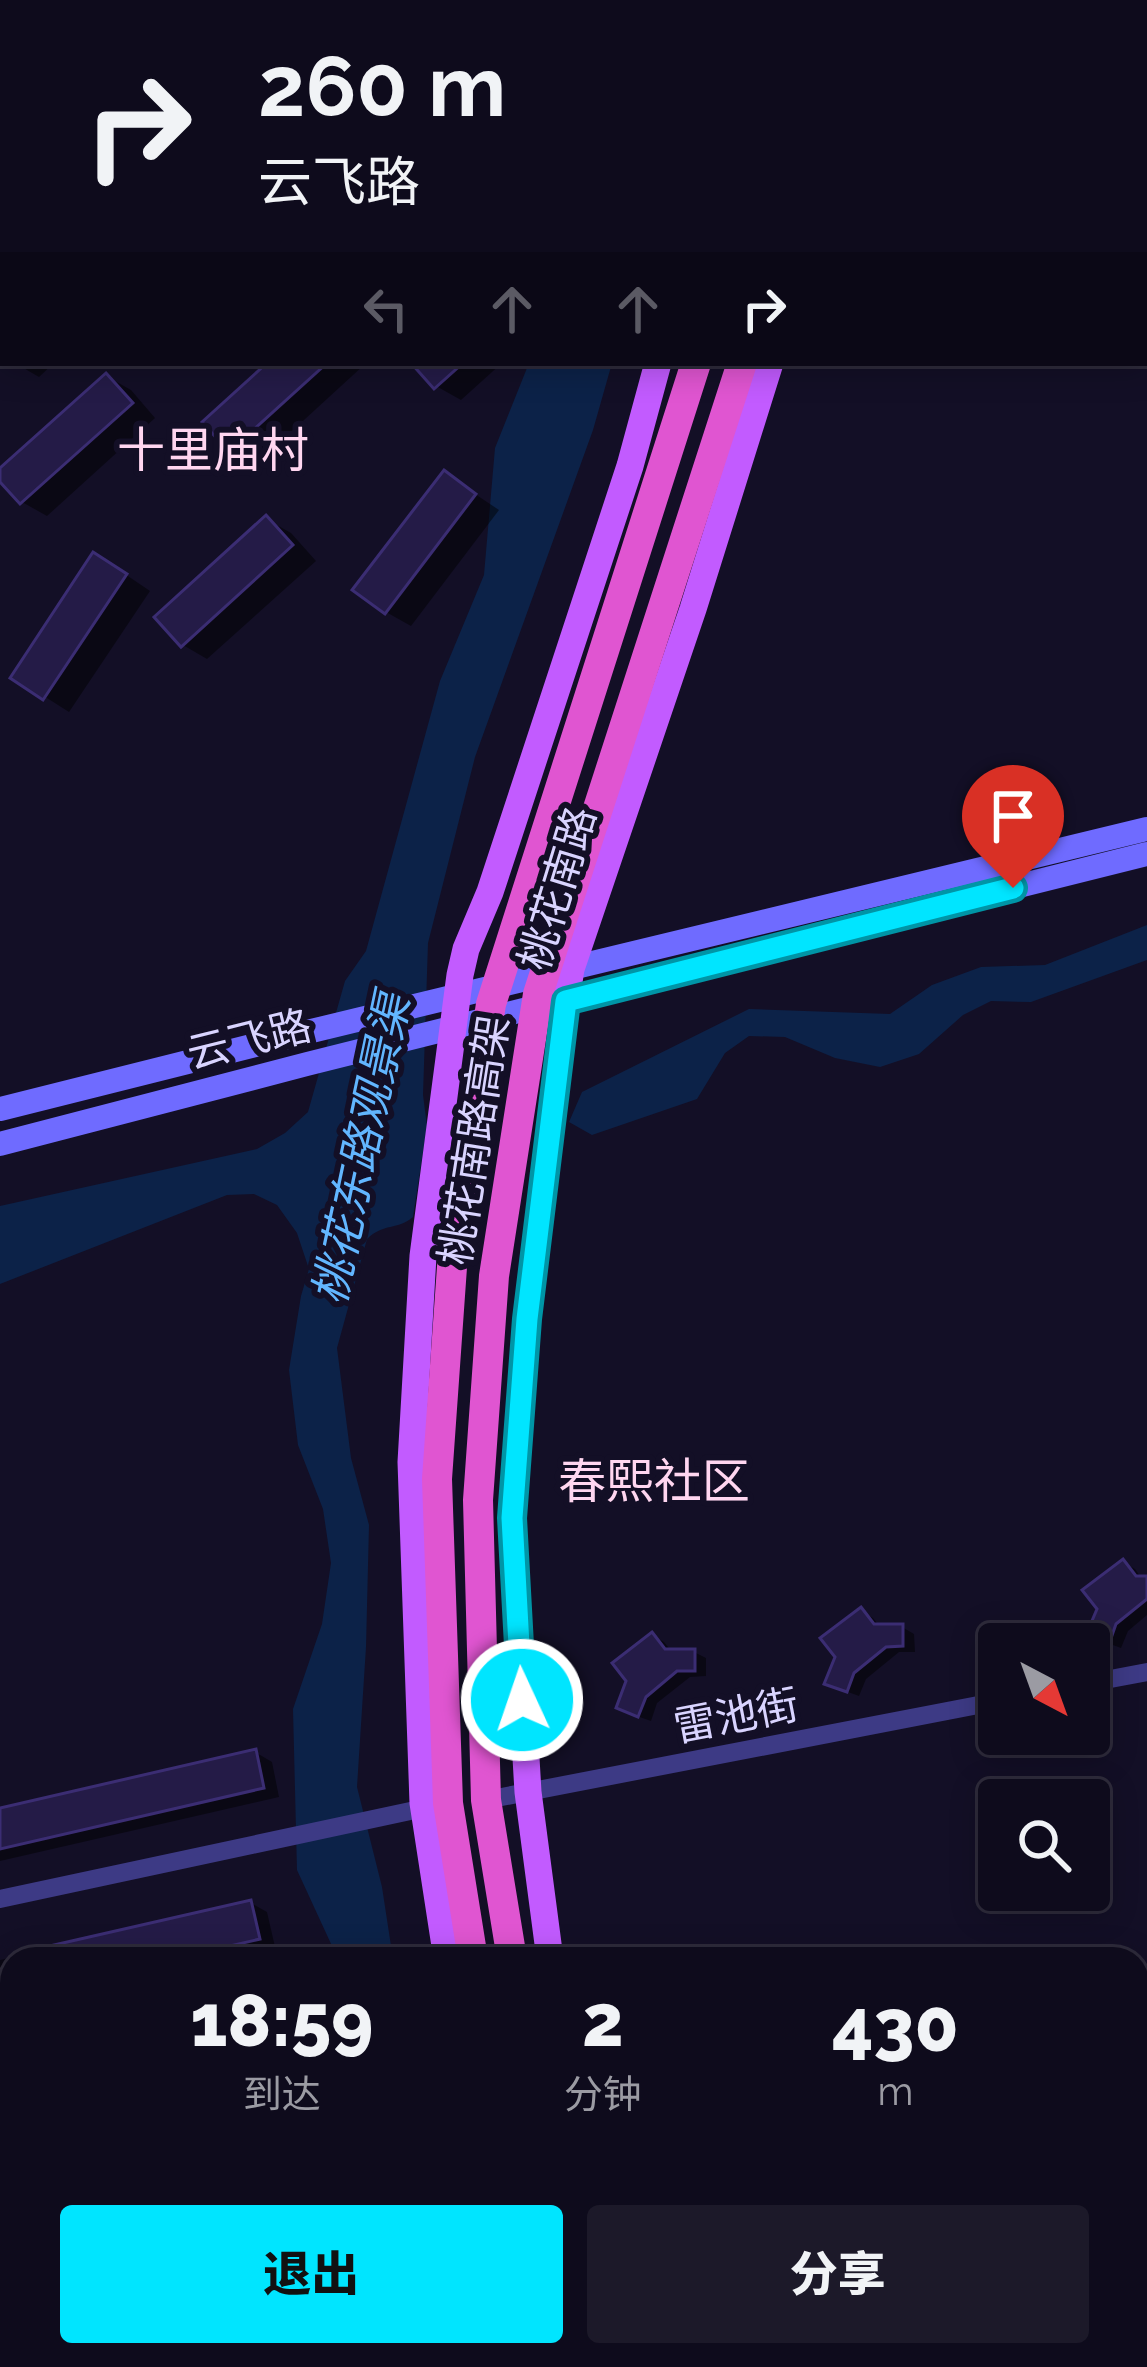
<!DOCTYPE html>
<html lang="zh">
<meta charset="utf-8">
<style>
body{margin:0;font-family:Raleway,"Noto Sans SC",sans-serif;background:#1c1929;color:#f1f3f6;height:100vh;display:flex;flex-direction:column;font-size:45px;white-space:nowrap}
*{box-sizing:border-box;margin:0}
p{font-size:39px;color:#9b9ba3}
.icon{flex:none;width:66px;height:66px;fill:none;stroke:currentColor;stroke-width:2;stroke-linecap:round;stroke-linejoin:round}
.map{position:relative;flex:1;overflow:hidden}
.drawer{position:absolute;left:0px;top:1947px;width:1149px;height:420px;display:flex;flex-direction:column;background:#0e0b1c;border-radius:36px 36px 0 0;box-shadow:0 6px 30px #0003,0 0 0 3px #2e2b3b}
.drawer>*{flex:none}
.guide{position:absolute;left:0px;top:0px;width:1149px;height:366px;box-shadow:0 6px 30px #0003,0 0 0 3px #2e2b3b;background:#0e0b1c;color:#f1f3f6;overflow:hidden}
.needle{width:78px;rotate:139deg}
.fabs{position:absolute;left:978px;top:1623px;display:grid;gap:24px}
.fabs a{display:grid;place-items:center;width:132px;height:132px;border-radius:12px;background:#0e0b1c;box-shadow:0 6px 30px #0003,0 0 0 3px #2e2b3b;font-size:60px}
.pin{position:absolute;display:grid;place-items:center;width:102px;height:102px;color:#fff;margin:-123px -51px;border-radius:50% 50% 50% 0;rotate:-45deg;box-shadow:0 0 12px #0007}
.pin .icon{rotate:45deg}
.me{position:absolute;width:132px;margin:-66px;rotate:357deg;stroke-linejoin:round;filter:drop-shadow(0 0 9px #0008)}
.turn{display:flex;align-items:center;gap:42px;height:252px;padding:0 60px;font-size:54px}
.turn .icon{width:156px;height:156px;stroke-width:2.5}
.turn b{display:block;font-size:84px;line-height:102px}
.lanes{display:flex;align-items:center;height:114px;padding:0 60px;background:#0003;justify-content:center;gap:60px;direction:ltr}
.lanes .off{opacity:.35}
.eta{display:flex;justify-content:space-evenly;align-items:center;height:204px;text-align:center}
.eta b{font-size:72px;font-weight:800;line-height:84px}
.cta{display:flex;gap:24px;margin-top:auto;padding:24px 60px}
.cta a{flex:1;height:138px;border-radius:12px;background:#00e5ff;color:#111;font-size:48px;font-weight:800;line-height:138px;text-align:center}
.cta a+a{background:#1c1929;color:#f1f3f6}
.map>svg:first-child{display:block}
.water{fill:#0c2248}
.shadow{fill:#0007}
.building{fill:#241b47;stroke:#3b2d73;stroke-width:3}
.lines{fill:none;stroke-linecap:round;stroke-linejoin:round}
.minor{stroke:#3d3a85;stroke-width:18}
.tertiary{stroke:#3d3a85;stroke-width:21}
.secondary{stroke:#6f6bff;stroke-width:24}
.primary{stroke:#c25bff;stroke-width:27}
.trunk{stroke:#e055d1;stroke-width:30}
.route-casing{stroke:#0095a6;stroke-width:30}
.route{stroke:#00e5ff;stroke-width:21}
.labels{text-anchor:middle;stroke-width:12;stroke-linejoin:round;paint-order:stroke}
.street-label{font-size:42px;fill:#d9d4ff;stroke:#130f26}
.water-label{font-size:45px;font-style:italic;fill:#62b6ff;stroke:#130f26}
.quarter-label{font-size:48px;fill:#ffd6f0;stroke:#130f26}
</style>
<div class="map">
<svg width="1147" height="2367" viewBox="0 0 1147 2367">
<rect width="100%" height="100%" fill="#130f26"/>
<g class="water">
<path d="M529 363H612L593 430 475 757 428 943 423 1095 427 1126 413 1217C398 1230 383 1223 367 1239L337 1348 351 1458 369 1525 366 1647 357 1787 382 1887 393 1959H338L297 1870 293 1709 322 1624 331 1563 323 1509 298 1445 289 1370 301 1296 309 1269 297 1233 277 1205 254 1194 227 1195 0 1284V1206L257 1149 285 1133 308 1112 345 981 366 951 440 681 484 575 495 448Z"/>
<path d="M1147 925V960L1031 1002 991 1001 963 1015 919 1054 880 1067 835 1058 785 1037 749 1036 725 1053 697 1099 592 1135 569 1122 582 1092 749 1009 890 1014 932 985 981 967 1045 965Z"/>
<path d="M388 2355H456L458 2367H388Z"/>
</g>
<g class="shadow">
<path d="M369 0H433L434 3H362Z"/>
<path d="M468 0H558L551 3H469Z"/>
<path d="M3 158V211L0 209V162Z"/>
<path d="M15 363H54L39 377Z"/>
<path d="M271 363H362L364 365 256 464 231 449Z"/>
<path d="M415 363H502L461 400 436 386Z"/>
<path d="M106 376 131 390 155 418 47 516 22 502 0 477V472Z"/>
<path d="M445 474 499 510 411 626 386 612Z"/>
<path d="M266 519 291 533 316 561 207 659 183 645Z"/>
<path d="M119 570 150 591 69 712 14 677Z"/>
<path d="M1123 1562 1135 1569 1142 1579H1147V1615L1128 1631 1121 1648 1102 1641Z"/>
<path d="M861 1611 873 1618 880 1627H902L914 1634 915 1652H899L866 1679 859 1696 840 1689 838 1656Z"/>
<path d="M652 1635 664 1642 672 1652H694L706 1658V1676L690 1677 657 1703 651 1721 631 1714Z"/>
<path d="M255 1752 272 1762 279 1797 0 1861V1811Z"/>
<path d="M251 1903 267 1912 275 1947 225 1959H12V2008L0 2011V1960Z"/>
<path d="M12 2068V2104L0 2106V2071Z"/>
<path d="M12 2162V2195L0 2188V2164Z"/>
<path d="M12 2263V2314L0 2316V2266Z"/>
</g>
<g class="building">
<path d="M267 363H327L229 452 202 422Z"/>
<path d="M411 363H463L434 389Z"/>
<path d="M106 373 133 403 20 504 0 482V468Z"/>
<path d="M444 470 476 494 385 614 352 590Z"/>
<path d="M266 515 293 545 181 647 154 617Z"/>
<path d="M93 552 127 574 43 700 10 678Z"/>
<path d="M1123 1559 1136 1576H1147V1599L1116 1624 1109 1644 1086 1635 1097 1609 1082 1590Z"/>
<path d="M861 1607 874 1624H903V1646L886 1647 854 1673 847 1692 824 1684 835 1657 820 1638Z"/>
<path d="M652 1632 665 1649H695V1671H677L646 1697 638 1717 616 1708 626 1681 612 1663Z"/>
<path d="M256 1749 264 1788 0 1849V1808Z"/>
<path d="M251 1900 260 1939 173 1959H19V1953Z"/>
</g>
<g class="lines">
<g class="minor">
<path d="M1146 244H1147"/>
<path d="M1089 1683 1147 1672"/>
<path d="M486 1800 999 1701"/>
<path d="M0 1899 429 1807"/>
</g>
<g class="tertiary">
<path d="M117 3 126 0"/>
<path d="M183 3 192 0"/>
<path d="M0 43 3 42"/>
<path d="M0 64 3 63"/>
</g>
<g class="secondary">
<path d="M0 1109 303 1033 1147 829"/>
<path d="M0 1144 307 1064 1147 854"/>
</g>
<g class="primary">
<path d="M758 3 759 0"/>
<path d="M875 3 876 0"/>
<path d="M447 1959 423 1803 411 1462 423 1256 460 975 466 949 490 892 630 466 658 363"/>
<path d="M550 1959 528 1792 512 1518 527 1319 566 1001 571 969 693 609 770 363"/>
<path d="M509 2355 510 2367"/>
<path d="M608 2355 610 2367"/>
</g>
<g class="trunk">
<path d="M798 3 799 0"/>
<path d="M842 3V0"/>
<path d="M473 1959 448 1803 437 1479 452 1267 491 1004 696 363"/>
<path d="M512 1959 486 1800 478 1500 494 1276 538 994 742 363"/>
<path d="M535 2355 537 2367"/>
<path d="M577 2355 579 2367"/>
</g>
</g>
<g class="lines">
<defs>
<path id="route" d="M522 1700 512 1518 527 1319 566 1001 1013 888"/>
</defs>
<use href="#route" class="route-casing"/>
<use href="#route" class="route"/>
</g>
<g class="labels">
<g class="street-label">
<text transform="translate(557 888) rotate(-73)" y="15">桃花南路</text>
<text transform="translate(249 1039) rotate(-14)" y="15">云飞路</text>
<text transform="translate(474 1140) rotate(-81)" y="15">桃花南路高架</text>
<text transform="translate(736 1715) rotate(-11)" y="15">雷池街</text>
</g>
<g class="water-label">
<text transform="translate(361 1149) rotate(-78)" y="16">桃花东路观景渠</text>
</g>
<g class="quarter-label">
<text x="213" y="467">十里庙村</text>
<text x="654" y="1498">春熙社区</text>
</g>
</g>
</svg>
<div class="fabs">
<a><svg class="needle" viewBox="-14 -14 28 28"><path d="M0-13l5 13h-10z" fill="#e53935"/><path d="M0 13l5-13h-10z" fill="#9b9ba3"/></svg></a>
<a><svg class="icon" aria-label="search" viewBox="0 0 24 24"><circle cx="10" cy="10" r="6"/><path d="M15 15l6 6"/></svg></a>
</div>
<div class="pin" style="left:1013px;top:888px;background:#d93025"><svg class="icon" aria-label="arrive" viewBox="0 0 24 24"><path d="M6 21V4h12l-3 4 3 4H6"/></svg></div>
<svg class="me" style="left:522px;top:1700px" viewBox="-20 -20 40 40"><circle r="17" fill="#00e5ff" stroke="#fff" stroke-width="3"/><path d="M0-11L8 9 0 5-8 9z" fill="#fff"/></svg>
<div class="guide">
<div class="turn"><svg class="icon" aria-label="right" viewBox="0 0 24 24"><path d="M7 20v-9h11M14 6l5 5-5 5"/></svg><div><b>260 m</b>云飞路</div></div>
<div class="lanes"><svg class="icon off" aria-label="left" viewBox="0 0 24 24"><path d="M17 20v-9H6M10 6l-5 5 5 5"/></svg><svg class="icon off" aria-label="ahead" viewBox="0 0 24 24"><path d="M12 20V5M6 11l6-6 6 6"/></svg><svg class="icon off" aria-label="ahead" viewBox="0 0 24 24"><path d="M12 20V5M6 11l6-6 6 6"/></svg><svg class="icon" aria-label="right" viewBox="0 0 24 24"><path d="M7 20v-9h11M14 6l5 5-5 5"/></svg></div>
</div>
<section class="drawer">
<div class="eta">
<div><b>18:59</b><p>到达</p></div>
<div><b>2</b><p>分钟</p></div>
<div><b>430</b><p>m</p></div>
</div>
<div class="cta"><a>退出</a><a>分享</a></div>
</section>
</div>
